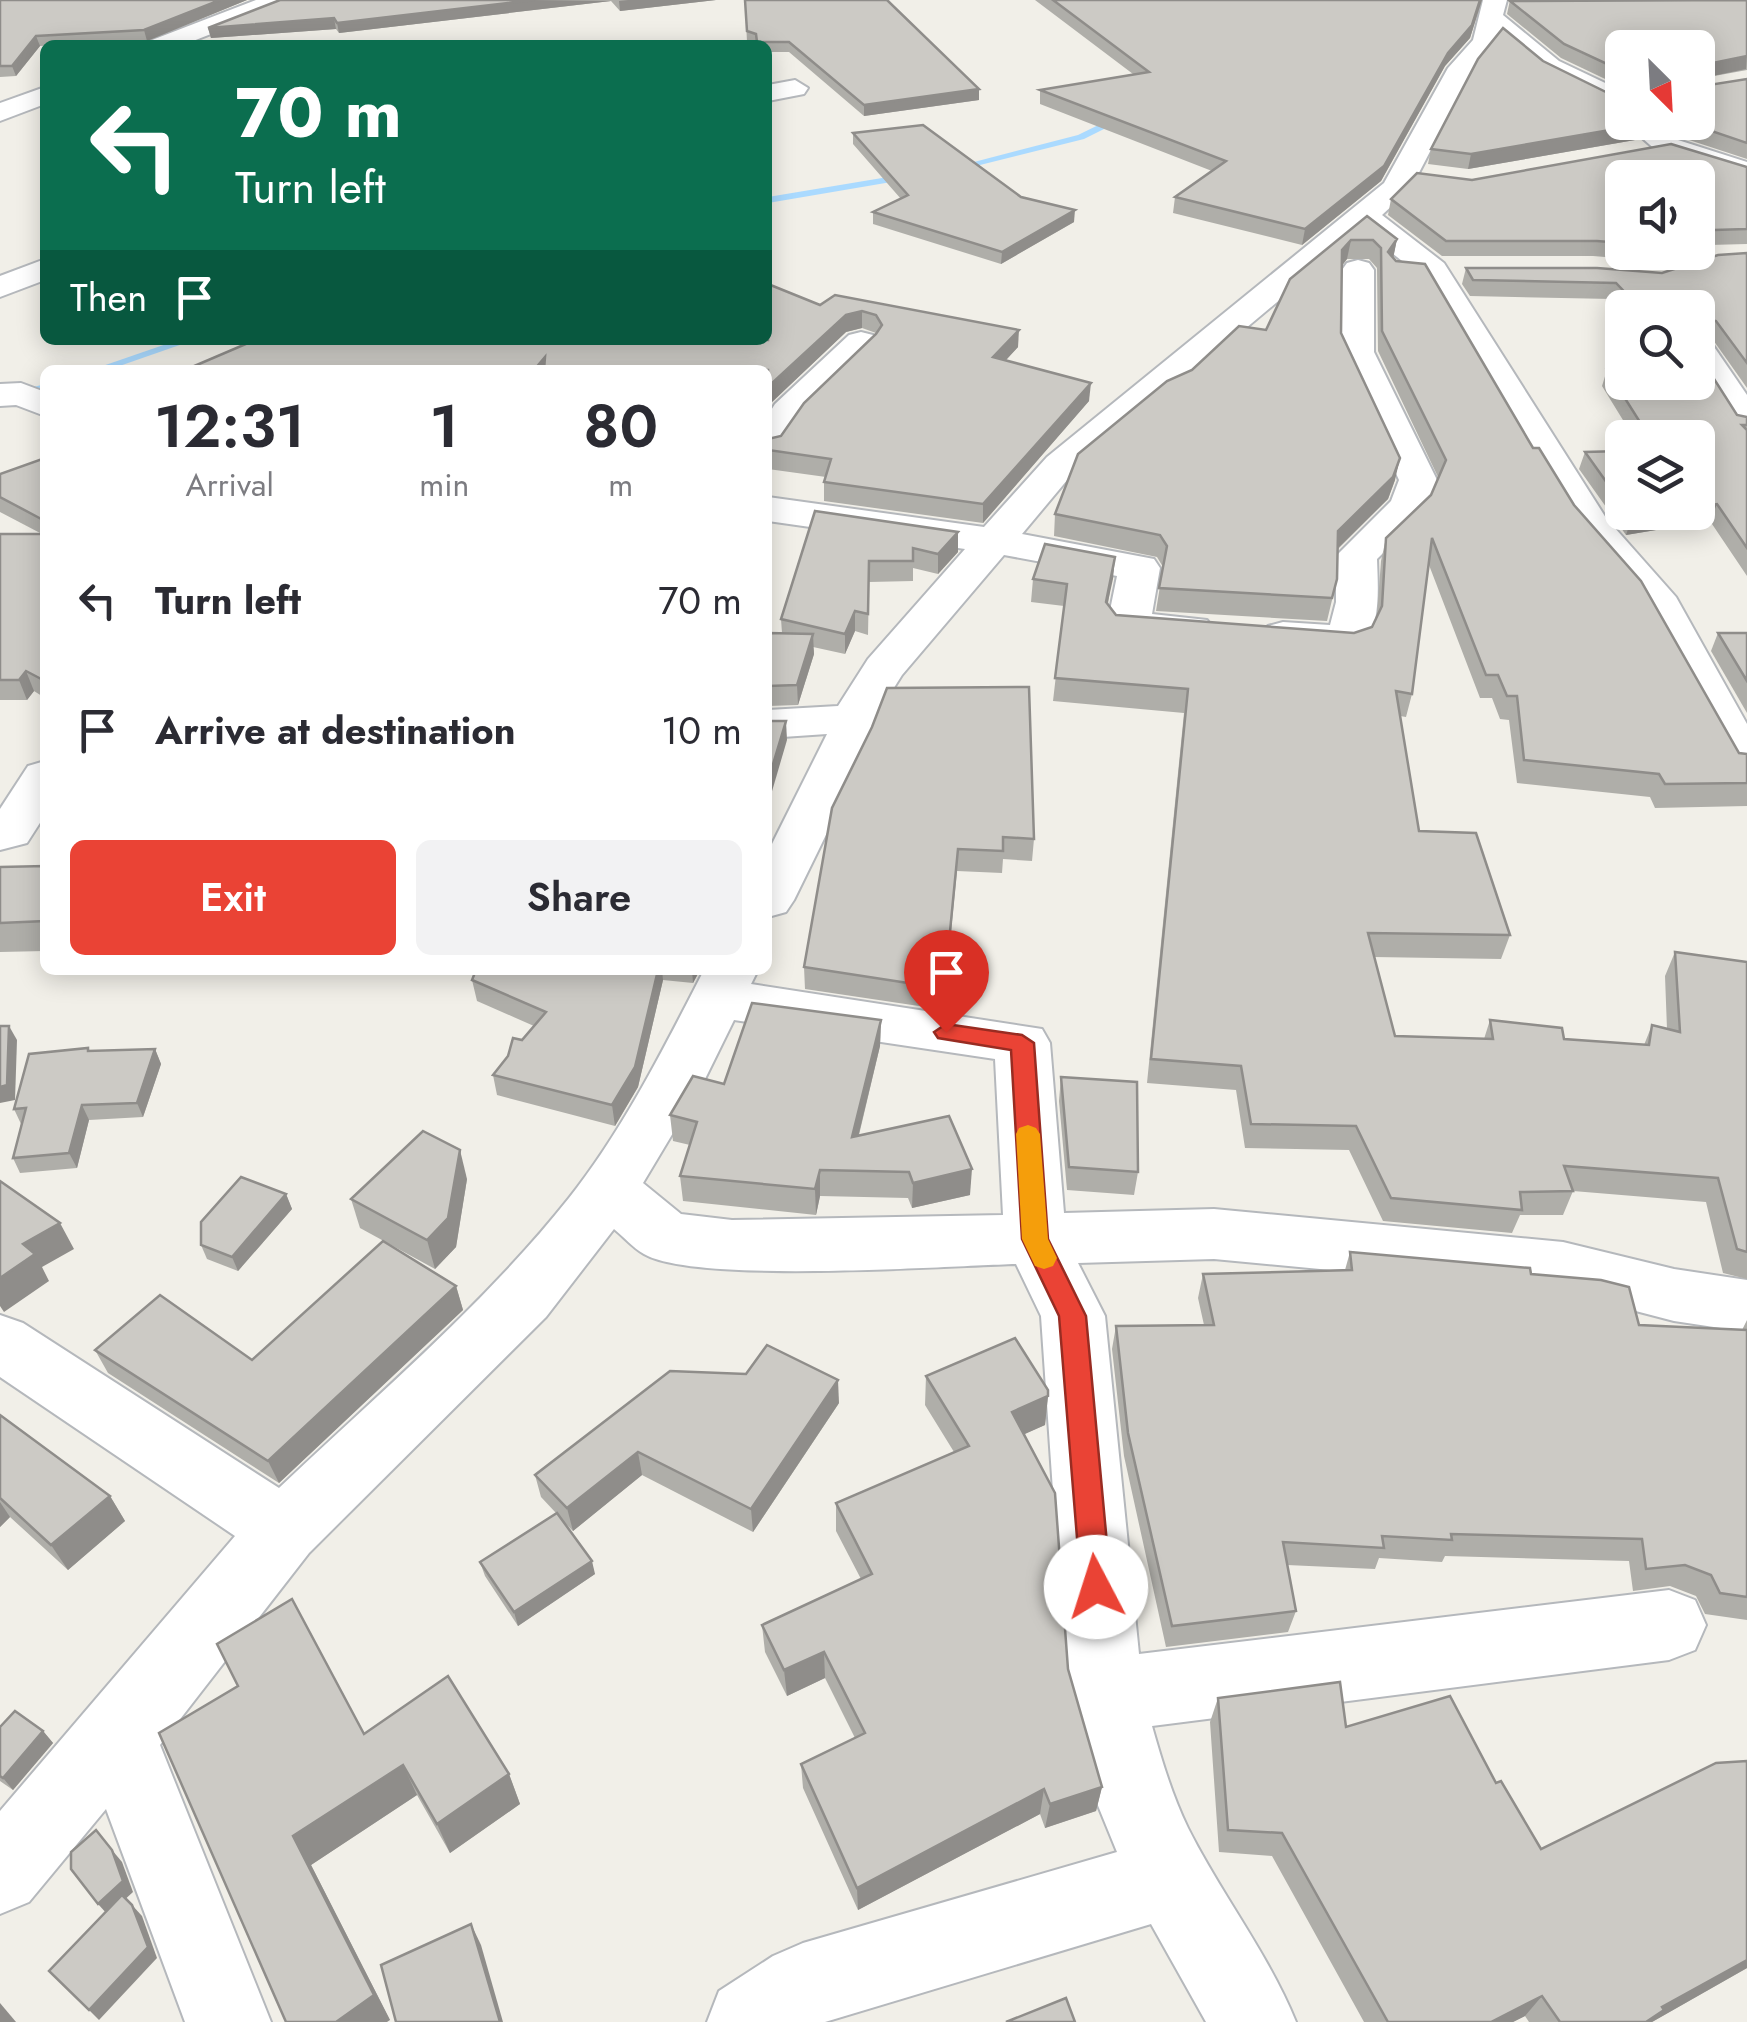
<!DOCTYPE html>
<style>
body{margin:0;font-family:Jost,sans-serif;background:#f2f2f3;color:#2b2b33;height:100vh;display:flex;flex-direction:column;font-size:38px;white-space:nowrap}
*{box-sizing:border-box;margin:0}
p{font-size:32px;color:#7c7c81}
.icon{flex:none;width:55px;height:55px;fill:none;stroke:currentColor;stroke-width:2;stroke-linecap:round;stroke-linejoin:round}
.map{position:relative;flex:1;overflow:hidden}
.sheet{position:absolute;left:40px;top:365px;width:732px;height:610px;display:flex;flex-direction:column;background:#fff;border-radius:15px;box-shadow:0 5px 25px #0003}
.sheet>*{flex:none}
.top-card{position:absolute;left:40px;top:40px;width:732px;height:305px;border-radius:15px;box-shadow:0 5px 25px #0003;background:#0b6e4f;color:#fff;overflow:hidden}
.needle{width:65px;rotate:156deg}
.buttons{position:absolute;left:1605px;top:30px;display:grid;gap:20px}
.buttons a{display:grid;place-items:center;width:110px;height:110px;border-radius:15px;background:#fff;box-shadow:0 5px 25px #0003;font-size:50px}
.pin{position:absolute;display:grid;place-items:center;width:85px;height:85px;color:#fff;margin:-102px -42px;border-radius:50% 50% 50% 0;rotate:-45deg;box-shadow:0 0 10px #0007}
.pin .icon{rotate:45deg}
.me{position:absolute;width:110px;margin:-55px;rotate:355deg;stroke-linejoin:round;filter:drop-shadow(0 0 8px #0008)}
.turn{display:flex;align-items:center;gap:35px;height:210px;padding:0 30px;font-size:45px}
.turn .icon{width:130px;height:130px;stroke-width:2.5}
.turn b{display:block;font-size:70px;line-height:85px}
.then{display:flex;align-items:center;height:95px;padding:0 30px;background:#0003;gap:20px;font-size:38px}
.eta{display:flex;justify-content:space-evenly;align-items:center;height:170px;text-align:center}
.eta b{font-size:60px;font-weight:600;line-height:70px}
.cta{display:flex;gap:20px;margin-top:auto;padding:20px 30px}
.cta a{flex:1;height:115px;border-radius:15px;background:#ea4335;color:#fff;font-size:40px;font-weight:600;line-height:115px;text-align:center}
.cta a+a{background:#f2f2f3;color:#2b2b33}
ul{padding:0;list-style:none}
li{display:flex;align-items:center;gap:30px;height:130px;padding:0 30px}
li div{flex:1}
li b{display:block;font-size:38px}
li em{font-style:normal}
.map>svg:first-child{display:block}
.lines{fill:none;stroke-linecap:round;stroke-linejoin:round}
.stream{fill:#aadaff;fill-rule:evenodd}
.minor-casing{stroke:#b5b8bc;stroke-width:4}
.minor{fill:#fff;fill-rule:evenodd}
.wall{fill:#afaea9}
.shaded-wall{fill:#8f8d8a}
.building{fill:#cccac5;stroke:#8f8d8a;stroke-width:2.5}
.route{fill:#ea4335;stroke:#982c22;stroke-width:2.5}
.slow{fill:#f59e0b}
</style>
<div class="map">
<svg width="1747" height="2022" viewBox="0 0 1747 2022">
<rect width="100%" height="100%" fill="#f1efe8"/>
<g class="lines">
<g class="stream">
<path d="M1121 114 1124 119 1084 139 956 171 951 168 1078 135Z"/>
<path d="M906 174 911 177 909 179 768 203V197Z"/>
<path d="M178 340H194L108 370H91Z"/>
<path d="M45 384V391L0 403V396Z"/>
</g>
<defs>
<g id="minor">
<path d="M256 0H289L285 5 183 45H148L152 40Z"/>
<path d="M1483 0H1507L1503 15 1559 61 1622 91V112L1541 71 1499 36 1472 71 1411 188 1382 215 1444 263 1606 518 1676 597 1747 724V777L1730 773 1723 763 1636 601 1570 525 1421 276 1363 230 1073 473 1022 534 1154 559 1160 568 1152 614 1207 620 1214 629 1207 638 1192 642 1114 634 1107 625 1117 576 1004 555 902 675 885 702 869 747 794 900 786 912 768 917V852L827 734 768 738V710L838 706 868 659 965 549 768 521V497L984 527 1047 457 1384 183 1448 68 1473 40Z"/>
<path d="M795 80 808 88 804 94 768 101V85Z"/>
<path d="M45 87V104L0 121V103Z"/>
<path d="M1624 122H1655L1678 140 1747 162V180L1658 152Z"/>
<path d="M45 259V280L0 297V276Z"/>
<path d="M1358 260 1369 263 1374 270V352L1437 480 1423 514 1377 559C1378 589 1381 623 1363 648 1334 655 1297 651 1268 644L1261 635 1268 626 1283 622 1330 625 1336 602V556L1391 501 1399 480 1340 352 1342 270 1347 263Z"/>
<path d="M861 332 873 335 878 342 873 349 802 419 781 451 768 454V415L775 404 849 335Z"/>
<path d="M1698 338 1710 341 1747 395V433L1734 430 1698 374Z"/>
<path d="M21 383 45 392V416L16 405 0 406V384Z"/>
<path d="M45 761V815L27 843 0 850V809L28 766Z"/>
<path d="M704 970H758L751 984 1042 1029 1050 1043 1064 1213 1214 1209 1563 1242 1674 1269 1747 1280V1332L1674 1321 1563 1292 1214 1259 1078 1263 1105 1316 1139 1654 1669 1590 1695 1600 1706 1625 1695 1650 1669 1660 1152 1726C1162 1761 1172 1795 1188 1828 1221 1894 1268 1953 1296 2022H1206L1151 1924 825 2022H707L719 1991 773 1956 803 1943 1117 1852 1090 1786 1067 1695 1041 1316 1016 1264C944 1266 695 1284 644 1254 633 1248 624 1237 614 1229L546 1317 309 1553 160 1745 271 2022H185L106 1809 29 1902 0 1914V1811L235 1536 0 1377V1315L23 1323 279 1488C378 1394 484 1305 569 1198 623 1130 664 1048 704 970ZM734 1020 995 1059 1003 1215 732 1220 681 1214 643 1183 704 1081Z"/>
</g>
</defs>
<use href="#minor" class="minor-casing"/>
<use href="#minor" class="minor"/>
</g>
<g class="wall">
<path d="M0 0H247L147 41 40 46 16 76 0 77Z"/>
<path d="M280 0H716L620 11 611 1 339 33 336 29 211 38 208 28Z"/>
<path d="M745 0 979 100 864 116 789 52H768V45H757L747 42Z"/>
<path d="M1035 0H1482L1470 38 1445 66 1381 181 1302 245 1173 213 1175 197 1212 171 1040 104V90L1133 74Z"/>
<path d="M1510 0H1747V70L1698 79 1699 82 1703 86 1747 79V159L1680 137 1660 122H1698L1622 48V87L1561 58 1507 14Z"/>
<path d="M1543 61 1622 122 1639 125 1635 140 1468 169 1428 164 1431 149Z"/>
<path d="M853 133 1021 197 1074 222 1001 264 873 224V212L901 199 853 144Z"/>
<path d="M1747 167V244L1709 245 1698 249V178H1622V252H1684L1654 261 1593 256H1442L1388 215 1391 199 1472 180Z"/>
<path d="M1367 216 1397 239 1393 258 1574 505 1739 753 1747 754V806L1655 808 1650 797 1517 783 1509 720 1500 719 1492 698H1480L1429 565 1412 694 1406 717 1400 716 1419 831 1510 935 1501 959 1374 957 1395 1036 1484 1039 1490 1020 1564 1039 1644 1045 1652 1025 1667 1029 1665 976 1675 952 1747 962V1279L1723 1273 1706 1202 1573 1191 1563 1215H1520L1512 1233 1383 1221 1349 1150 1245 1148 1236 1090 1147 1083 1184 713 1053 701 1064 606 1031 602 1033 579 1115 557 1108 604 1116 615 1354 633 1372 627 1377 615 1381 561 1386 538 1431 495 1438 477 1378 351 1377 268 1369 259H1347L1342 266 1341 333 1395 480 1388 499 1338 549 1337 579 1327 621 1156 611 1163 567 1157 557 1054 536 1055 514 1192 370 1266 330Z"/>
<path d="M1747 253V388L1711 337 1700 335V357L1737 415 1747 417V576L1710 521 1626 535 1579 469 1585 452 1622 451V512H1698V438H1634L1602 386 1607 370 1698 382V308H1622V310L1612 299 1470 296 1462 284 1466 268 1662 273Z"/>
<path d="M835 295 1018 347 1006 360 1089 401 983 523 824 501V482L826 477 768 469V439L781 436 876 333 862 328 846 332 772 402 820 305Z"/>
<path d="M45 458V698L34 691 27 700H0V534H42L0 512V474Z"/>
<path d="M815 511 958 552 938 574 913 568V581L869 582 868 635 855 631 845 654 813 647 814 654 798 705 768 706V633H782L781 619Z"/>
<path d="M1718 633H1747V713L1711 651Z"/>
<path d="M832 808 1034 839 1032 861 1003 859 1002 873 957 871 949 952 967 954 966 976 959 1012 805 989 804 967Z"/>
<path d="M45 866V951L0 952V867Z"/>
<path d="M476 970H700L693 983 663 980 638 1087 615 1126 497 1095 493 1075 534 1026 477 1001 472 980Z"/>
<path d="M881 1020 880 1046 859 1135 970 1195 912 1208 908 1198 820 1196 816 1215 683 1201 680 1176 690 1145 673 1141 670 1115 724 1084Z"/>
<path d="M88 1048 90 1051 155 1049 161 1064 143 1117 89 1120 77 1168 20 1173 13 1158 21 1124 14 1109Z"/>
<path d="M1061 1077 1138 1172 1134 1195 1067 1190 1059 1101Z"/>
<path d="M467 1179 456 1247 435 1269 360 1228 351 1199Z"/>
<path d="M286 1194 292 1209 238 1271 207 1259 201 1245Z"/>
<path d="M1350 1252 1531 1274 1639 1325 1742 1330 1747 1320V1620L1705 1614 1696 1596 1670 1586 1633 1591 1629 1561 1445 1556 1442 1562 1379 1558 1375 1569 1287 1565 1296 1611 1288 1632 1166 1647 1124 1456 1112 1349 1116 1326 1204 1325 1198 1298 1203 1274 1345 1270Z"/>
<path d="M456 1286 463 1310 279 1483 108 1373 95 1350 252 1360Z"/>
<path d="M926 1376 1048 1396 1045 1425 1024 1434 1068 1669 1102 1787 1096 1811 1045 1828 1040 1814 858 1910 803 1788 801 1764 855 1738 825 1678 787 1696 765 1652 762 1625 861 1579 836 1531V1503L954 1452 925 1405Z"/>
<path d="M839 1403 753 1532 642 1475 573 1531 562 1520 595 1574 518 1626 485 1576 480 1562 556 1513 541 1497 535 1475Z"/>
<path d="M0 1415 110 1496 125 1521 68 1570 10 1517 0 1527Z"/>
<path d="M238 1686 364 1734 509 1774 520 1804 450 1853 417 1795 311 1865 390 2020 286 2022Z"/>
<path d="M1218 1698 1346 1727 1496 1783 1541 1849 1747 1761V1968L1652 2022H1529L1525 2016 1513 2022H1364L1272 1856 1219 1852 1210 1722Z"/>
<path d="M0 1727 43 1731 53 1743 13 1790 0 1781Z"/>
</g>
<g class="shaded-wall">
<path d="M220 0H247L147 41 144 30Z"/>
<path d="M534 0 611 1 339 33 337 23Z"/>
<path d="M628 0H716L620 11 619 1Z"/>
<path d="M1480 0H1482L1470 38 1445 66 1381 181 1302 245 1305 229 1448 53Z"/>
<path d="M334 18 336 29 211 38 208 28Z"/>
<path d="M36 36 40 46 16 76 12 66Z"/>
<path d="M1747 56 1746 69 1698 79V66Z"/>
<path d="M979 89V100L864 116V105Z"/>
<path d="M1639 125 1635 140 1468 169 1471 154Z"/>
<path d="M1075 210 1074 222 1001 264 1002 252Z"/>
<path d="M1714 230 1709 245 1698 249V234Z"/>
<path d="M1397 239 1393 259 1388 252Z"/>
<path d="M1351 240 1347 259 1338 270 1342 250Z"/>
<path d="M1656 252H1684L1654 261Z"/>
<path d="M862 311V328L846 332 772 402 768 409V390L771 384 846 315Z"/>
<path d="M1019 330 1018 347 993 374V357Z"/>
<path d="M545 357 547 370H534Z"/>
<path d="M1091 383 1089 401 983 523V504Z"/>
<path d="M1400 458 1395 480 1388 499 1333 553 1338 531Z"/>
<path d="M1717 504 1710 521 1626 535 1632 517 1660 512H1698V507Z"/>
<path d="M958 532V552L938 574V554Z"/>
<path d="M1115 557 1113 579 1103 624 1106 602Z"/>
<path d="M855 611V631L845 654V634Z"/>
<path d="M813 634 814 654 798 705 797 685Z"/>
<path d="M26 671 34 691 27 700 19 680Z"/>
<path d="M786 721 787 740 768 805V781Z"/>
<path d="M967 954 966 976 959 1012 960 991Z"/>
<path d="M658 970H662L663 980 638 1087 615 1126 612 1105Z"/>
<path d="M692 970H700L693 983Z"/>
<path d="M881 1020 880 1046 852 1162V1137Z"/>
<path d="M9 1026 17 1040 15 1100 0 1103V1087Z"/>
<path d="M155 1049 161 1064 143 1117 137 1103Z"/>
<path d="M82 1105 89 1120 77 1168 69 1153Z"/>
<path d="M460 1150 467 1179 456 1247 435 1269 427 1240Z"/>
<path d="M972 1169 970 1195 912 1208 913 1183Z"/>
<path d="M820 1170V1196L816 1215 815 1189Z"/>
<path d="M286 1194 292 1209 238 1271 232 1257Z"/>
<path d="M60 1223 74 1249 42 1267 49 1281 4 1312 0 1306V1278L23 1244Z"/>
<path d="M456 1286 463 1310 279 1483 268 1461Z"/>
<path d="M838 1380 839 1403 753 1532 751 1509Z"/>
<path d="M1048 1396 1045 1425 1009 1441 1012 1412Z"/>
<path d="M638 1452 642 1475 573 1531 567 1508Z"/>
<path d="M110 1496 125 1521 68 1570 51 1545Z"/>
<path d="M0 1502 10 1517 0 1527Z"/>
<path d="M592 1561 595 1574 518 1626 514 1612Z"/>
<path d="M824 1652 825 1678 787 1696 784 1670Z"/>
<path d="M43 1731 53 1743 13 1790 3 1778Z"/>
<path d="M403 1765 417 1795 311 1865 390 2020 387 2022H336L293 1836Z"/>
<path d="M509 1774 520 1804 450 1853 437 1824Z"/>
<path d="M1102 1787 1096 1811 1045 1828 1050 1804Z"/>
<path d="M1044 1789 1040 1814 858 1910 857 1888Z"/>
<path d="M112 1850 122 1862 133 1892 108 1915 98 1904Z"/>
<path d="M132 1905 142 1916 157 1958 99 2020 89 2010Z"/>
<path d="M471 1924 481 1945 503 2022H500Z"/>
<path d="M1747 1960V1968L1652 2022H1646L1662 2007Z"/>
<path d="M1542 1996 1525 2016 1513 2022H1491Z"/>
<path d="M0 2003 16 2022H0Z"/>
</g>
<g class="building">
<path d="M0 0H220L144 30 36 36 12 66H0Z"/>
<path d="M280 0H534L337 23 334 18 208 28Z"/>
<path d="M745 0H887L979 89 864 105 789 42H757L756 34 747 31Z"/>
<path d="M1053 0H1480L1472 25 1448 53 1384 166 1305 229 1175 197 1226 161 1040 90 1149 72Z"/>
<path d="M1747 0V56L1698 66 1699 82 1703 86 1747 79V143L1685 122H1698V48H1622V71L1564 44 1510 1Z"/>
<path d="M1503 28 1543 61 1622 100V122H1635L1639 125 1471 154 1431 149 1478 59Z"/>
<path d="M923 125 1021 197 1075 210 1002 252 873 212 908 195 853 133Z"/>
<path d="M1671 144 1747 167V229L1714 230 1698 234V178H1622V243L1597 241H1446L1391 199 1417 173 1472 180Z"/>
<path d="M1367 216 1397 239 1388 252 1396 261 1425 264 1533 448H1539L1574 505 1641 581 1739 753 1747 754V783L1665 784 1659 774 1524 760 1517 696H1507L1498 675H1486L1432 538 1412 694 1396 691 1419 831 1476 833 1510 935 1368 933 1395 1036 1493 1039 1490 1020 1562 1028 1564 1039 1649 1045 1652 1025 1680 1032 1675 952 1747 962V1252L1737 1249 1718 1178 1564 1166 1573 1191 1520 1192 1522 1210 1391 1198 1356 1126 1251 1124 1241 1066 1151 1059 1188 689 1055 678 1067 584 1033 579 1045 544 1115 557 1106 602 1116 615 1354 633 1372 627 1382 606 1386 538 1431 495 1446 460 1382 331 1381 248 1373 240H1351L1342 250 1341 333 1400 458 1393 477 1338 531 1337 579 1332 598 1159 588 1167 546 1160 535 1055 514 1078 454 1167 381 1192 370 1239 326 1266 330 1290 279Z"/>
<path d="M1747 253V363L1716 321 1704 318 1700 322V357L1737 415 1747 417V425H1742L1747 430V548L1717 504 1698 507V438H1650L1607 370H1622V382H1698V370H1700L1698 367V308H1640L1616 283 1473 280 1466 268H1597L1662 273 1718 255Z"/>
<path d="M768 284 820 305 835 295 1019 330 993 357 1091 383 983 504 824 482 831 459 768 450V439L781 436 804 403 876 334 882 325 876 315 862 311 846 315 771 384 768 390V370H544L545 357 534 370H185L255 340H768Z"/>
<path d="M1622 451V504L1585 452Z"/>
<path d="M45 458V521L0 497V474Z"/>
<path d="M815 511 958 532 938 554 913 548V561H869L868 614 855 611 845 634 781 619Z"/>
<path d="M1629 512H1660L1632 517Z"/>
<path d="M0 534H45V681L26 671 19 680H0Z"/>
<path d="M768 633 813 634 797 685 768 686Z"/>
<path d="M1718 633H1747V681Z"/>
<path d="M1029 687 1034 839 1003 837V851L958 849 948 952 967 954 960 991 804 967 832 808 872 727 887 688Z"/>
<path d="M768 721H786L768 781Z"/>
<path d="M45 866V921L0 923V867Z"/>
<path d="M476 970H658L635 1067 612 1105 493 1075 508 1056 513 1038 522 1040 546 1012 472 980Z"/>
<path d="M752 1003 881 1020 852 1137 949 1116 972 1169 913 1183 909 1172 820 1170 815 1189 680 1176 697 1122 670 1115 693 1076 724 1084Z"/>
<path d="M0 1026H9L7 1085 0 1087Z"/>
<path d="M88 1048V1051L155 1049 137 1103 82 1105 69 1153 13 1158 26 1108 14 1109 29 1054Z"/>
<path d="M1061 1077 1137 1082 1138 1172 1069 1167Z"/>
<path d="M423 1131 460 1150 448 1218 427 1240 351 1199Z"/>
<path d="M241 1177 286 1194 232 1257 201 1245V1222Z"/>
<path d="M0 1181 60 1223 23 1244 35 1254 0 1278Z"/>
<path d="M383 1241 456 1286 268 1461 95 1350 160 1295 252 1360Z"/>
<path d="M1350 1252 1530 1268 1531 1274 1601 1280 1629 1287 1639 1325 1747 1330V1597L1720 1593 1711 1575 1685 1565 1646 1569 1642 1539 1451 1534 1452 1540 1382 1536 1384 1548 1283 1542 1296 1611 1172 1626 1128 1433 1116 1326 1214 1325 1203 1274 1352 1270Z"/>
<path d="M1015 1338 1048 1390V1396L1012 1412 1055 1493 1068 1669 1102 1787 1050 1804 1044 1789 857 1888 801 1764 865 1733 824 1652 784 1670 762 1625 872 1574 836 1503 969 1446 926 1376Z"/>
<path d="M767 1345 838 1380 751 1509 638 1452 567 1508 535 1475 670 1371 746 1374Z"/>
<path d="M0 1415 110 1496 51 1545 0 1498Z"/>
<path d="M557 1513 592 1561 514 1612 480 1562Z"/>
<path d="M292 1599 364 1734 448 1676 509 1774 437 1824 403 1765 293 1836 374 1995 336 2022H286L159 1733 238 1686 217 1644Z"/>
<path d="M1340 1682 1346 1727 1450 1696 1496 1783 1501 1781 1541 1849 1716 1763 1747 1761V1960L1662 2007 1664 2010 1646 2022H1560L1542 1996 1491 2022H1388L1282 1833 1228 1830 1218 1698Z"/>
<path d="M15 1711 43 1731 3 1778 0 1776V1727Z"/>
<path d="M96 1830 112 1850 123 1881 98 1904 71 1869V1852Z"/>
<path d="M122 1895 132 1905 148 1947 89 2010 49 1971Z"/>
<path d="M471 1924 500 2022H396L381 1965Z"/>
<path d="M1066 1998 1075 2022H1006Z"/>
</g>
<path class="route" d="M946 1024 1022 1035 1034 1043 1048 1239 1086 1316 1111 1587 1106 1597 1096 1601 1085 1597 1081 1587 1059 1316 1022 1239 1011 1050 938 1038 934 1032Z"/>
<path class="slow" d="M1028 1125 1036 1128 1040 1134 1048 1239 1057 1258 1053 1266 1044 1269 1035 1266 1022 1239 1016 1134 1019 1128Z"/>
</svg>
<div class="buttons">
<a><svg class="needle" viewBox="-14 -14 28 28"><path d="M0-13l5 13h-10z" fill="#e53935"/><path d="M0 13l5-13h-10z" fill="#7c7c81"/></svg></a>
<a><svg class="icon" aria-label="sound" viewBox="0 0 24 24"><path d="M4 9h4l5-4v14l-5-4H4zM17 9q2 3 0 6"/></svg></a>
<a><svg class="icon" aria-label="search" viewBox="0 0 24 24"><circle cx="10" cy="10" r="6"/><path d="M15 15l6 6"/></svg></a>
<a><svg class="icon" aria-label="layers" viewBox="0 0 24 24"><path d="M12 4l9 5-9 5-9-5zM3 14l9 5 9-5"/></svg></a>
</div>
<div class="pin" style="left:946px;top:1032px;background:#d93025"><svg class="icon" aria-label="arrive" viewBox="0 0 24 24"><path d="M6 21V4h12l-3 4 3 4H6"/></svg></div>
<svg class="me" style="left:1096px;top:1587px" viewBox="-20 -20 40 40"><circle r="19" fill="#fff"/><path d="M0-13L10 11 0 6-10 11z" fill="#ea4335"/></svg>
<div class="top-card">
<div class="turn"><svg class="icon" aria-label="left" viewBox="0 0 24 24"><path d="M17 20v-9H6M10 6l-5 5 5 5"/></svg><div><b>70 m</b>Turn left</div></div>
<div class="then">Then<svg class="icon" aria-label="arrive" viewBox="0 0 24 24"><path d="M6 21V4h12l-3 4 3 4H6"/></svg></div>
</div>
<section class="sheet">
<div class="eta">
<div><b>12:31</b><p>Arrival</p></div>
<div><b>1</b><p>min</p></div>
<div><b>80</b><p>m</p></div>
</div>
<ul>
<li><svg class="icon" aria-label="left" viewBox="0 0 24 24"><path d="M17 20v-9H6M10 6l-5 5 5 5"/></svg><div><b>Turn left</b></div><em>70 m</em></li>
<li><svg class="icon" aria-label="arrive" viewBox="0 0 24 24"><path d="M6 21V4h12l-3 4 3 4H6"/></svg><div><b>Arrive at destination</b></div><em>10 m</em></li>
</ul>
<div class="cta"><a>Exit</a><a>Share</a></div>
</section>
</div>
